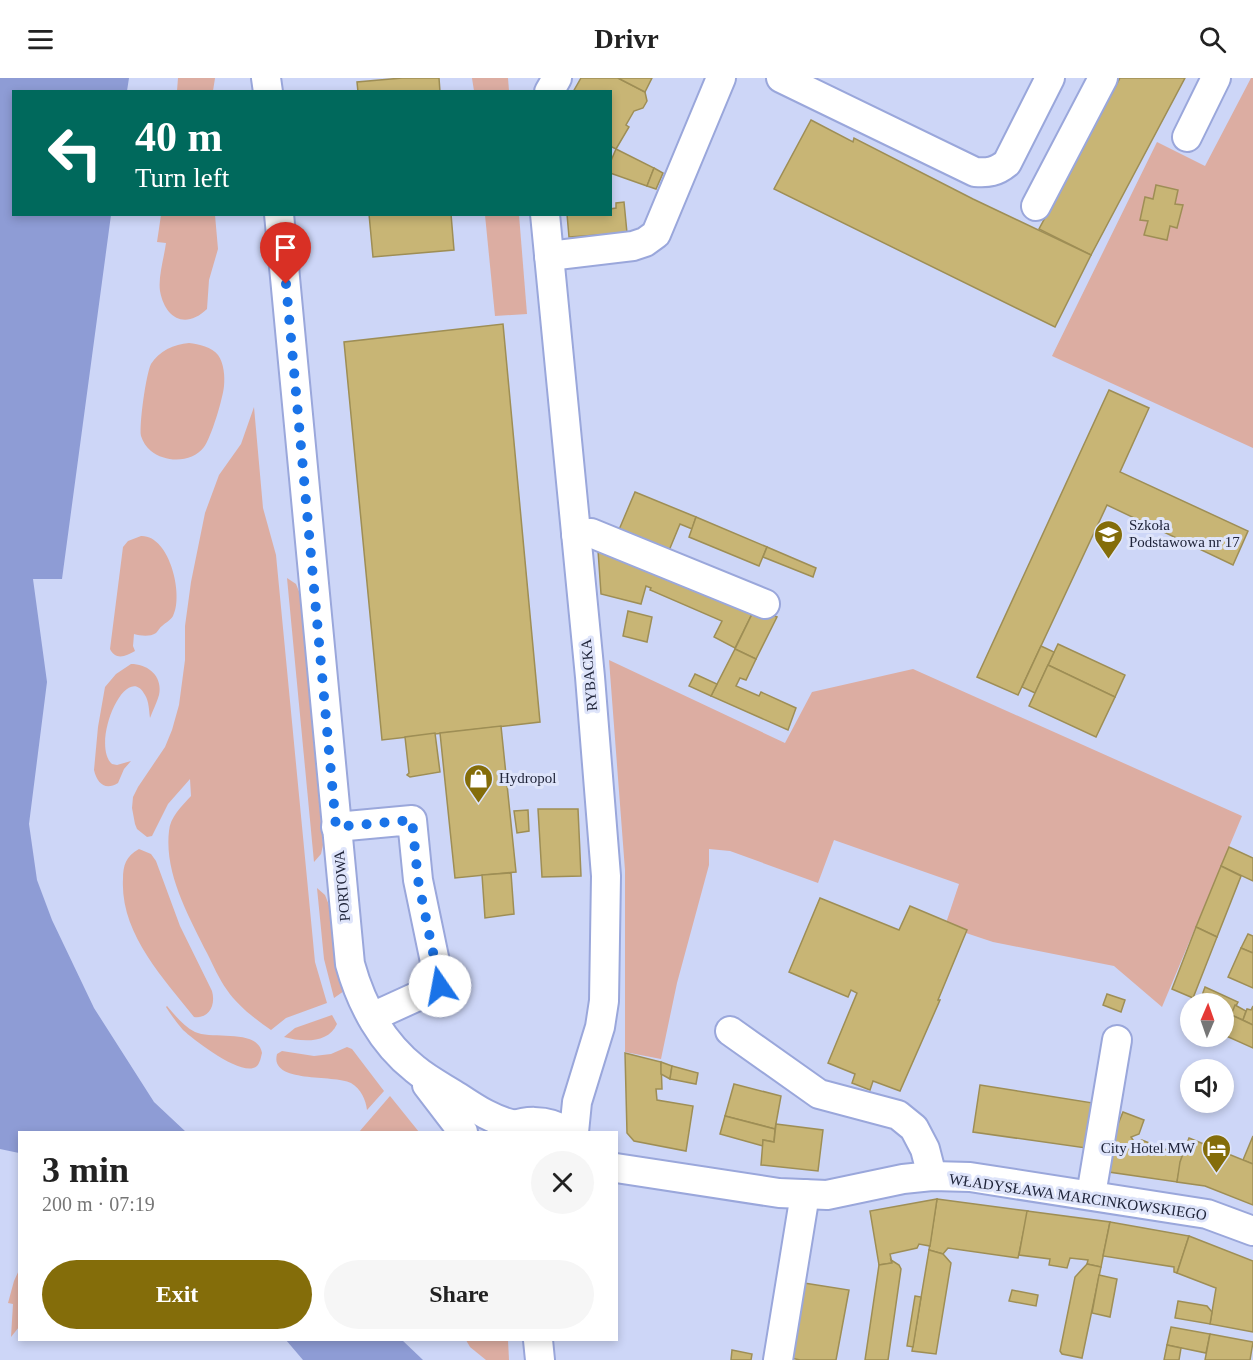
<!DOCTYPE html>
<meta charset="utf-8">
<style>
body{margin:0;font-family:Georgia,serif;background:#f6f6f6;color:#222;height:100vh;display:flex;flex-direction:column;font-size:22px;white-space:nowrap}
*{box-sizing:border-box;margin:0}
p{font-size:20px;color:#767676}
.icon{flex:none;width:33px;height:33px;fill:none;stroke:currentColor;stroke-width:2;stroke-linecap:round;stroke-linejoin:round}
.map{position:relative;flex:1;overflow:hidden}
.drawer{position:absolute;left:18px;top:1053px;width:600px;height:210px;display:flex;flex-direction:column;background:#fff;border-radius:0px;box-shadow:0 3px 9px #0003}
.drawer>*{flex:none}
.guide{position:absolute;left:12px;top:12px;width:600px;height:126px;border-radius:0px;box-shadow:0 3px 9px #0003;background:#00695c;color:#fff;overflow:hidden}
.needle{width:39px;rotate:2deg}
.buttons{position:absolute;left:1180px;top:915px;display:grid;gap:12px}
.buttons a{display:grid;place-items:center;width:54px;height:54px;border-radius:50%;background:#fff;box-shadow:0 3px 9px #0003;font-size:30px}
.pin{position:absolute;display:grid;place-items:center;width:51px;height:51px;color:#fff;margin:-62px -26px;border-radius:50% 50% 50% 0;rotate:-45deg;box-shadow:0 0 6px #0007}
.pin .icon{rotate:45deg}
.me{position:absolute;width:66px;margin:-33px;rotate:348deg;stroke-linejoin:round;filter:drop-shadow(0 0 4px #0008)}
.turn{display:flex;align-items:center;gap:21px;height:126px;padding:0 24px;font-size:27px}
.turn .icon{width:78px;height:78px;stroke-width:2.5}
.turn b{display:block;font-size:42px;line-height:51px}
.round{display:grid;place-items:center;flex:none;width:63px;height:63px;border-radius:32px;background:#f6f6f6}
.overview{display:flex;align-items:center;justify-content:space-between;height:102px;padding:0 24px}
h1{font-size:36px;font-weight:800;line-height:45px}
.action{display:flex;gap:12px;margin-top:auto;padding:12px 24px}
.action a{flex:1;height:69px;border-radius:36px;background:#846d0a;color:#fff;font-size:24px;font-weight:800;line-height:69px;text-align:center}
.action a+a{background:#f6f6f6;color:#222}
header{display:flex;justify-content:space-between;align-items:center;height:78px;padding:0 24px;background:#fff;font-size:27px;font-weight:800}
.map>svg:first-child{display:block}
.green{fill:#dcada2}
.water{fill:#8e9cd5}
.building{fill:#c8b575;stroke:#9e8e55;stroke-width:1.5}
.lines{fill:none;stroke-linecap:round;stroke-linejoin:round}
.minor-casing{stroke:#9aa7db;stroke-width:32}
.minor{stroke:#fff;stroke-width:28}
.route{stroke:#1a73e8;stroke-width:10;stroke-dasharray:0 18}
.labels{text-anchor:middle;stroke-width:6;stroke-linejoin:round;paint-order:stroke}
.poi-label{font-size:15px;fill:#20253a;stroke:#dee4fa;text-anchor:start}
.street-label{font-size:15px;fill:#20253a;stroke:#dee4fa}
</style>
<header><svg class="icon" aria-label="menu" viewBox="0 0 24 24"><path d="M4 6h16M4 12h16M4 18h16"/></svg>Drivr<svg class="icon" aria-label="search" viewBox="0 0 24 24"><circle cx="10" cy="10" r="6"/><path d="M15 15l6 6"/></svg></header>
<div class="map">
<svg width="1253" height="1282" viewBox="0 0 1253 1282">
<rect width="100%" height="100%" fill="#cdd6f7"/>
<g class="green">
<path d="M178 0H215L213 13H177Z"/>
<path d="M472 0H508L509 13H474Z"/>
<path d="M1251 0H1253V370L1052 278 1157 64 1205 88Z"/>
<path d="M161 137H215L218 171 209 202 207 231C185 252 165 240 160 213 158 199 164 180 166 165L157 164Z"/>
<path d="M485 137H519L527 236 495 238Z"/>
<path d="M189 265C199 266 212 269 218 277 224 285 225 299 224 308 223 320 211 360 204 369 192 385 166 385 151 373 146 369 143 364 141 358 139 347 146 296 151 286 159 273 174 266 189 265Z"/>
<path d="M254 329 263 430 276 477 315 884 327 925 286 940 271 952C255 941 238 928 227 912 219 901 213 887 207 875 189 839 164 795 169 753 170 739 182 728 191 718L190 701 168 726 152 758 147 759 137 751 135 746 132 730 133 719 138 709 165 669 172 652 179 627 185 582V548L191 504 205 435 219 397 241 366Z"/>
<path d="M141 458C170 457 184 518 173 538 170 543 166 544 162 548 160 549 158 553 156 555 150 559 141 558 134 556L133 568 135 573C126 578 116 583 110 571L123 469 128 463Z"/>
<path d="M287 500 296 506 300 516 323 767 321 776 314 784Z"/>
<path d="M609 582 785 665 812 614 913 591 1242 738 1162 929 1114 888 993 864 945 848 959 806 834 762 818 805 730 773 709 771V787L677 905 661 981 625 974V792Z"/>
<path d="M131 586C148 586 163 598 159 617 157 624 153 632 150 640 149 633 149 623 145 617 126 581 90 666 112 686L117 687 131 683 124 691 118 705C105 713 97 705 94 692L98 649 105 609 116 596Z"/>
<path d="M139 771 151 776 156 783 180 848 212 913C216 927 209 941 194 939 163 900 120 855 123 801 123 787 126 778 139 771Z"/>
<path d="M317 810 325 817 329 827 333 868 338 896 344 913 334 920 324 881Z"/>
<path d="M167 928C175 937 183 948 195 954 213 962 258 950 262 975 261 979 260 985 257 988 244 1001 194 962 183 952 177 945 171 937 166 929Z"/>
<path d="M332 937 337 946C328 966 302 964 284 959L295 950Z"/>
<path d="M347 969 352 971 384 1013 367 1032C366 1022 361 1011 351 1005 334 996 269 1006 277 976L282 973 314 978 331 976Z"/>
<path d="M390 1018 419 1054H359Z"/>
<path d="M19 1192V1249L11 1259 13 1226 8 1225 14 1203Z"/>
<path d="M466 1262H508L509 1282H486L470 1269Z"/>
</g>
<g class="water">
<path d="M0 0H129L127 13 14 14V136L111 137 62 501H33L47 604 29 746 37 802 52 842 94 930 154 1024 186 1054H20L19 1075 0 1071Z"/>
<path d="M286 1262H402L423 1282H303Z"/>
</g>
<g class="building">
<path d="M402 0H439L440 14H358L357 4Z"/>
<path d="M581 0H618L645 14 647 23 643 30 634 33 626 47 629 49 616 71 610 68V14H573Z"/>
<path d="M618 0H652L645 14Z"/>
<path d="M1120 0H1185L1091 177 1039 151Z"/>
<path d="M811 42 853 64 854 60 973 121 1091 177 1055 249 774 111Z"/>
<path d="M616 71 654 90 647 108 610 95V85Z"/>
<path d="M654 90 663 95 656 111 647 108Z"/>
<path d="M1156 107 1178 112 1175 126 1183 127 1177 150 1170 148 1167 162 1144 157 1148 143 1140 142 1145 119 1153 121Z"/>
<path d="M624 124 627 155 569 159 567 136H610V131L616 130V125Z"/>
<path d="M369 136H451L454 172 373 179Z"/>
<path d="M503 246 540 644 382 662 344 264Z"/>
<path d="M1109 312 1149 330 1120 394 1248 453 1233 487 1107 427 1018 617 977 599Z"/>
<path d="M635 414 696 439 692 451 680 446 668 475 618 454Z"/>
<path d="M696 439 767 469 759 488 689 459Z"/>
<path d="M767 469 816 490 813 499 763 479Z"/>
<path d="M598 472 755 530 735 570 714 559 722 543 650 512 651 510 646 508 641 526 601 516Z"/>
<path d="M755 530 777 539 756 581 735 571Z"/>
<path d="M628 533 652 539 647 564 623 558Z"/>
<path d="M1058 566 1125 597 1115 619 1048 587Z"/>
<path d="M1041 568 1054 574 1035 615 1022 609Z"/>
<path d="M735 571 756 581 746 602 740 600 736 608 759 618 761 614 796 630 788 652 711 618Z"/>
<path d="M1048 587 1115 619 1096 659 1029 628Z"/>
<path d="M695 596 717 606 711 618 689 608Z"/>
<path d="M501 648 516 794 455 800 440 655Z"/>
<path d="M435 655 440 694 410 699 407 697 409 695 405 659Z"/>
<path d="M538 731H578L581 798 542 799Z"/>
<path d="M528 732 529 753 517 755 514 733Z"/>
<path d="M1229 769 1253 780V803L1221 788Z"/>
<path d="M1221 788 1241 798 1217 859 1196 849Z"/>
<path d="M511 795 514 836 485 840 482 797Z"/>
<path d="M820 820 899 852 910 828 967 852 938 922H940L900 1013 873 1003 870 1012 852 1005 855 996 828 985 857 915 851 912 848 919 789 894Z"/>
<path d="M1196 849 1217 859 1193 920 1172 911Z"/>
<path d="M1248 856 1253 858V875L1241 870Z"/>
<path d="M1241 870 1253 875V910L1228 899Z"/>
<path d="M1205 909 1238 924 1231 937 1224 934V926H1205L1200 923Z"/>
<path d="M1107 916 1125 922 1121 934 1103 927Z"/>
<path d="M1235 927 1246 933 1243 942 1231 937Z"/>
<path d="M1253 928V947L1243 942 1247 931 1251 932Z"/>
<path d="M1225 934 1253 947V970L1224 957Z"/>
<path d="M625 975 661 984 662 1011H656L657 1022 693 1028 686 1073 634 1063 627 1055Z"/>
<path d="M661 984 672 988 670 1001 661 996Z"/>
<path d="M672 988 698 995 696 1006 670 1001Z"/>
<path d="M734 1006 781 1018 775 1051 725 1038Z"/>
<path d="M980 1007 1093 1025 1086 1070 973 1054Z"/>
<path d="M1123 1034 1144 1042 1139 1056 1131 1059 1135 1065 1142 1062 1182 1078 1177 1104 1102 1093 1104 1080Z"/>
<path d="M725 1038 775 1051 774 1064 763 1062V1068L720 1056Z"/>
<path d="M776 1046 823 1052 818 1093 761 1087 763 1062 774 1064Z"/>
<path d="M1253 1058V1086L1243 1082Z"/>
<path d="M1189 1060 1253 1086V1127L1205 1108 1177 1104 1180 1084Z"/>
<path d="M937 1121 1028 1133 1018 1180 948 1170 943 1176 929 1172Z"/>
<path d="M937 1121 930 1168 919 1166 917 1170 890 1176 892 1185 879 1187 870 1133Z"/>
<path d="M1027 1133 1110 1144 1101 1189 1087 1186 1088 1182 1070 1180 1067 1190 1049 1187 1050 1181 1019 1177Z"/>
<path d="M1110 1144 1189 1158 1177 1195 1174 1194V1189L1103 1178Z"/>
<path d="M1189 1158 1253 1183V1254L1210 1246 1216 1210 1177 1195Z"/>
<path d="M929 1172 943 1176 951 1185 936 1276 912 1273Z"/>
<path d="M891 1182 899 1187 901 1191 888 1282H865L879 1187 892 1185Z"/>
<path d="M1087 1186 1101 1189 1082 1280 1062 1276 1060 1273 1075 1199Z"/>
<path d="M1099 1197 1117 1201 1110 1239 1092 1235Z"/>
<path d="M804 1205 849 1212 836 1282H800L791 1280Z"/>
<path d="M1012 1212 1038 1217 1036 1228 1009 1223Z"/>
<path d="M915 1218 921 1219 913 1269 907 1268Z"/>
<path d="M1178 1223 1207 1228 1212 1234 1210 1246 1175 1240Z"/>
<path d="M1171 1249 1210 1256 1206 1275 1167 1267Z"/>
<path d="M1210 1256 1253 1264 1250 1282H1205Z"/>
<path d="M1167 1267 1181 1270 1179 1282H1164Z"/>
<path d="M732 1272 752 1276 751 1282H731Z"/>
</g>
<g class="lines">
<defs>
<g id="minor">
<path d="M266 0 268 14"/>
<path d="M781 0 975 94C988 95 996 94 1007 85L1050 0"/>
<path d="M549 14 557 0"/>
<path d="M1187 59 1216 0"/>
<path d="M1036 128 1103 0"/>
<path d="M279 136 350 886C361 926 382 965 415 991 428 1002 444 1010 458 1019 476 1031 494 1043 516 1047"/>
<path d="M545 136 590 599 606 798 604 923 600 949 577 1024 574 1054"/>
<path d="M549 178 633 168 645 164 656 156 721 0"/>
<path d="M576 456 591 455 765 526"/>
<path d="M336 749 412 742 418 802 440 908 372 939"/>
<path d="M730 953 819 1016 898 1037 914 1050 925 1071 932 1098"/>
<path d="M427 1007 463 1054"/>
<path d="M502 1054C521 1040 548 1041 568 1054"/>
<path d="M616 1090 779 1115 827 1117 903 1101 932 1098 970 1099 1207 1136 1253 1153"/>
<path d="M1091 1117 1117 962"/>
<path d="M538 1262 540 1282"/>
<path d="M778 1282 805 1116"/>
</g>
</defs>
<use href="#minor" class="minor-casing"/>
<use href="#minor" class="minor"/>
</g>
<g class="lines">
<path class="route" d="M286 206 336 749 412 742 418 802 440 908"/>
</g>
<defs>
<symbol id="school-pin" viewBox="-11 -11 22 30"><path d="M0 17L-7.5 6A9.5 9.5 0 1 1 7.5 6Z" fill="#846d0a" stroke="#dee4fa"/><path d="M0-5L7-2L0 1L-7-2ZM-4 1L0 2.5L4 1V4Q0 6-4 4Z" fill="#fff"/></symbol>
<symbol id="shop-pin" viewBox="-11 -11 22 30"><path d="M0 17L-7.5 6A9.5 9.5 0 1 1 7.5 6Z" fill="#846d0a" stroke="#dee4fa"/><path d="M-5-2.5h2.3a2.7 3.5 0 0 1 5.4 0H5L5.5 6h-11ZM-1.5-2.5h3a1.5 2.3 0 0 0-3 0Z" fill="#fff"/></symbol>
<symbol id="hotel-pin" viewBox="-11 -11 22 30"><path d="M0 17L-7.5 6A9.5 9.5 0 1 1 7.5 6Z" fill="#846d0a" stroke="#dee4fa"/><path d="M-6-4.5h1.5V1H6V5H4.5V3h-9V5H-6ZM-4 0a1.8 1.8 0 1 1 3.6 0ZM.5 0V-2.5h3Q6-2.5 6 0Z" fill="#fff"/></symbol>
</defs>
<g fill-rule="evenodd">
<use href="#school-pin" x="1092" y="440" width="33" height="45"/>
<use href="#shop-pin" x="462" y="684" width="33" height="45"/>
<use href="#hotel-pin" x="1200" y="1054" width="33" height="45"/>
</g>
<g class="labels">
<g class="poi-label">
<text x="1129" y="452">Szkoła<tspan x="1129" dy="17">Podstawowa nr 17</tspan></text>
<text x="499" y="705">Hydropol</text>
<text x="1195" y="1075" text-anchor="end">City Hotel MW</text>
</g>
<g class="street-label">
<text transform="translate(589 597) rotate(-95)" y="5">RYBACKA</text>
<text transform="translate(342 808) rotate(-95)" y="5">PORTOWA</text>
<text transform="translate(1078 1119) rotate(8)" y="5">WŁADYSŁAWA MARCINKOWSKIEGO</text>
</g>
</g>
</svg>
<div class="buttons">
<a><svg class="needle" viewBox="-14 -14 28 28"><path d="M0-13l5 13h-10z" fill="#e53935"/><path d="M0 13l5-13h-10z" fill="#767676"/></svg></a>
<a><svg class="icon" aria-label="sound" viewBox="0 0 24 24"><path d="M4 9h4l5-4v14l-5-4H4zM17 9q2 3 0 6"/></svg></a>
</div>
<div class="pin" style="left:286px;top:206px;background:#d93025"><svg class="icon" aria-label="arrive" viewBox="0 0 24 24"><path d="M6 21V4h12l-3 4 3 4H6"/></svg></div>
<svg class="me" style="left:440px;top:908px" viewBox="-20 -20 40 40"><circle r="19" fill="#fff"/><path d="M0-13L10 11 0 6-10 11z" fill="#1a73e8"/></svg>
<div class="guide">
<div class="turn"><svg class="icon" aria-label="left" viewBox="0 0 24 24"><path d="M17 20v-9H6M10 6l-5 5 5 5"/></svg><div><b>40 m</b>Turn left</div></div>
</div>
<section class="drawer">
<div class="overview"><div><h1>3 min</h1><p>200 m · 07:19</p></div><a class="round"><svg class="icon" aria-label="close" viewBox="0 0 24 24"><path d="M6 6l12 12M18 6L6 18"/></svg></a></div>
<div class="action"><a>Exit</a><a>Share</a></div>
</section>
</div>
